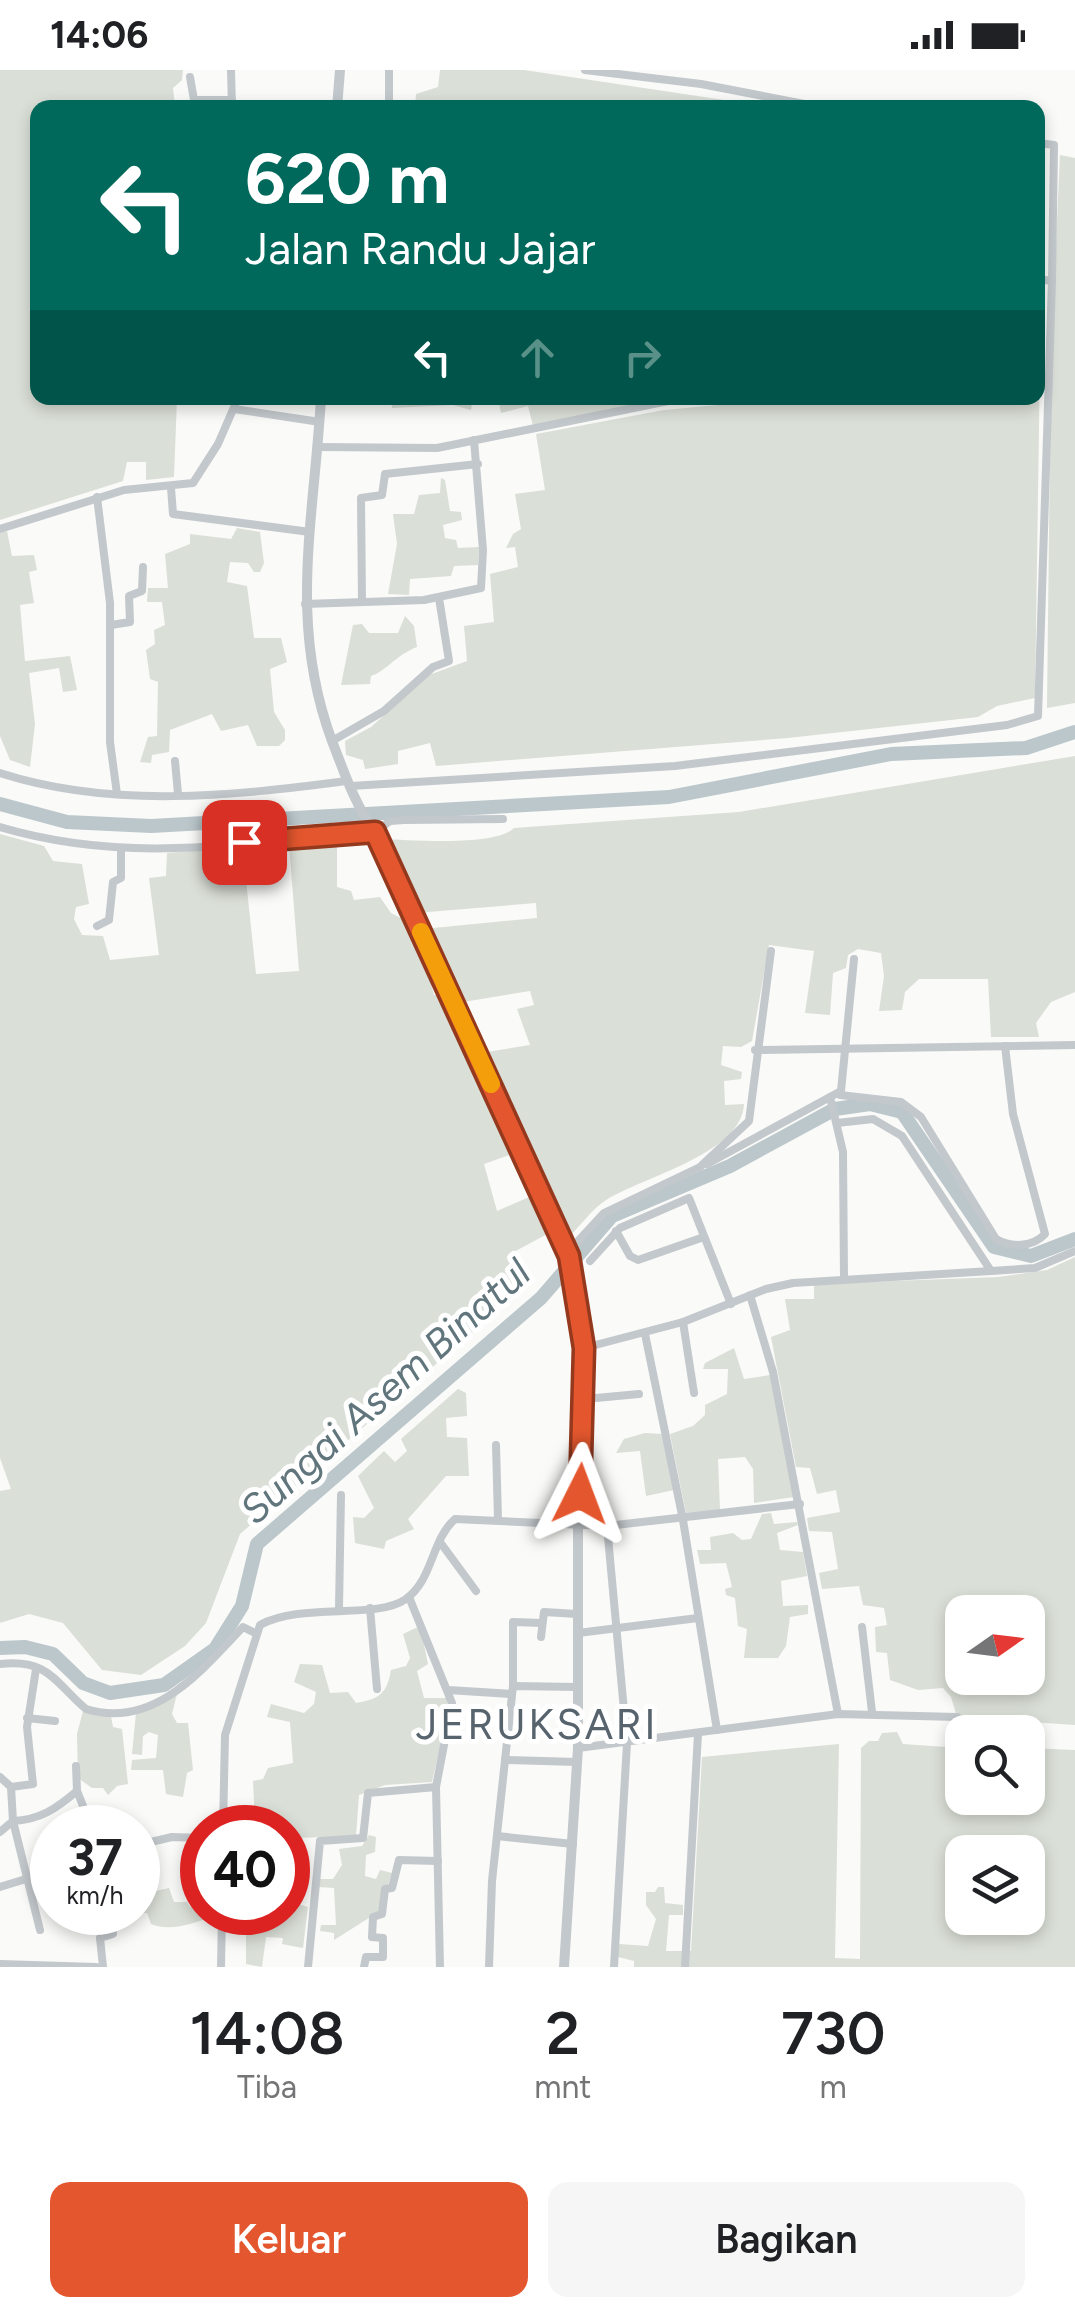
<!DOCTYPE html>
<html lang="id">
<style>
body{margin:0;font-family:Figtree,sans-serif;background:#f6f6f6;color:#202124;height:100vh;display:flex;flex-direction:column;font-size:38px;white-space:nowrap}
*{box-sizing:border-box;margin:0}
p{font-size:32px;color:#757577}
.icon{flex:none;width:55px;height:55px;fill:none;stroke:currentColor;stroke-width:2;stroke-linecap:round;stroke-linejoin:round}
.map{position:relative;height:1897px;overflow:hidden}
.drawer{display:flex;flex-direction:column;background:#fff;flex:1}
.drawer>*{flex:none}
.hud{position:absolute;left:30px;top:30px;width:1015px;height:305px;border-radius:20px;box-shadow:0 5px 15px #0003;background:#00695c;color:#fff;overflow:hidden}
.needle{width:65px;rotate:76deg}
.buttons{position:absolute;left:945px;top:1525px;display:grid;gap:20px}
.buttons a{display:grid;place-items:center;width:100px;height:100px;border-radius:20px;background:#fff;box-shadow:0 5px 15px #0003;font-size:50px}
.speed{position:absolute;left:30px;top:1735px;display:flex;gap:20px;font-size:50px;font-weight:700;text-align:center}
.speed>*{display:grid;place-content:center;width:130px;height:130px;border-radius:50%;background:#fff;box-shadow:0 5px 15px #0003;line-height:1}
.speed small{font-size:25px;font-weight:400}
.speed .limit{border:15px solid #d22;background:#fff;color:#111}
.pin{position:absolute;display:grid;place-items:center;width:85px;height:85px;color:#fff;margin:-42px;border-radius:20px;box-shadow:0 5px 15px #0006}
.me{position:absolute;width:110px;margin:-55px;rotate:3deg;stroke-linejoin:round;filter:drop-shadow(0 0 8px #0008)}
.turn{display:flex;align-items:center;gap:35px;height:210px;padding:0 50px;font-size:45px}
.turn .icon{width:130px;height:130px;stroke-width:2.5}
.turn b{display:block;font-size:70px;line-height:85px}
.lanes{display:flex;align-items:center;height:95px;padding:0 50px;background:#0003;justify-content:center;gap:50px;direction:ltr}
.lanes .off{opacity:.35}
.eta{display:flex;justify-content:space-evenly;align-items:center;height:170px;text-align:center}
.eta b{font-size:60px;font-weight:600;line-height:70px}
.primary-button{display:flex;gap:20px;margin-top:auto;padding:20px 50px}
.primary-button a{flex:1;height:115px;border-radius:20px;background:#e4572e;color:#fff;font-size:40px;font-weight:600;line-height:115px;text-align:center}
.primary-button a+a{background:#f6f6f6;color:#202124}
.status{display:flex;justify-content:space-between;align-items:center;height:70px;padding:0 50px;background:#fff;direction:ltr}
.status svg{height:28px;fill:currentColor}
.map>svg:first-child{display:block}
.green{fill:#dadfd7;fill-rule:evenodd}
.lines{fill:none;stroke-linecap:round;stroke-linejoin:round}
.river{stroke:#bbc7cb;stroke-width:14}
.minor{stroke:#c3c8cc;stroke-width:8}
.tertiary{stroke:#c3c8cc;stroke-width:10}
.route-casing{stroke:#94391e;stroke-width:25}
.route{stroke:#e4572e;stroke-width:18}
.slow{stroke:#f59e0b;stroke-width:18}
.labels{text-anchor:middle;stroke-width:10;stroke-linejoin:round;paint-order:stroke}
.water-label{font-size:40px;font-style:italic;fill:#60757c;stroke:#fff}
.quarter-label{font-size:42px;letter-spacing:2.5px;fill:#57646e;stroke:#fff}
</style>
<div class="status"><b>14:06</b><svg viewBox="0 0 49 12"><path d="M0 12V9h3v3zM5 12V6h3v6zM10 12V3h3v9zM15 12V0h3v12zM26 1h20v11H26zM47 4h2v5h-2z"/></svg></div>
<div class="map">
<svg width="1075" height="1897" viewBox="0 0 1075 1897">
<rect width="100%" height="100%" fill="#fafaf8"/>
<g class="green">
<path d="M0 0H183L182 10 173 18 175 36 196 37 38 38V328H177L174 407 146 410V392H127L123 411 0 450Z"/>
<path d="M440 0H524L771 37H415L416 24 438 17Z"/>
<path d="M1060 85 1075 88V633L1047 638 1051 289Z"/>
<path d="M1038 219 1041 220 1035 628 997 636 978 647 788 668 436 696 430 673 398 681V694L365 699 363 690 346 685 345 671 371 657 429 605 467 591 464 556 494 552 490 504 518 497 515 477 506 478 513 464 521 459 515 424 545 420 536 364 664 340 795 328H1038Z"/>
<path d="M391 328H473L471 340 453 335 392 338Z"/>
<path d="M498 328H666L533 356 528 336 501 343Z"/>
<path d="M441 408 445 410 450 441 461 442 462 450 443 455 445 468 456 470 458 478 479 477 478 495 454 496 451 506 410 509 409 525 388 524 397 474 393 444H414L419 425 440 423Z"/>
<path d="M237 458 260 462 264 493 260 502H254L248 493 230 492 227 512 247 516 254 568H281L287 592 270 599 274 642 285 660V670L279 676H257L248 655 221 661 212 644 170 660 169 682 152 685 151 693 140 692 148 667 157 666 158 612 150 609 146 580 155 574 154 560 165 555 162 532H147L148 518H168L165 484 190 474V464L231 469Z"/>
<path d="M7 461 12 486 34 485 37 500 29 502 34 533 20 535 25 591 70 586 77 620 63 622 59 598 29 603 35 654 30 697 10 690 0 666V463Z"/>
<path d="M405 546 414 556 417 577C396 585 385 602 371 606L370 614 341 615 353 555 362 554 369 563H398Z"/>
<path d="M1075 686V922L1051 932 1036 953 1039 967H991L988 909H919L905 922 902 940 879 941 884 906 881 883 858 879 848 885 846 898 833 903 830 945 805 943 814 881 769 875 752 971 741 977 723 976 721 995 742 1002 741 1009 724 1011 725 1035 744 1034C742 1086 635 1108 602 1133 590 1142 580 1156 569 1167L561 1160 481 983 530 975 517 939 534 935 530 921 457 933 423 859 537 848 536 833 416 843 381 769C410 770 495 777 514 758L739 742Z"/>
<path d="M0 764 44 776 53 791 82 794 89 834 76 837 74 849 82 865 103 866 110 890 159 885 149 808 166 806 167 783 260 775 261 788 244 791 256 904 299 901 289 774 337 771V817L351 821 354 830 380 827 391 843 405 850 435 908 430 910 434 925H441L512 1084 484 1094 497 1141 536 1124 551 1162 510 1184 517 1224 240 1464 206 1553 185 1576 141 1605 102 1600 63 1553 29 1544 0 1553V1421L11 1419 0 1388Z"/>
<path d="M1075 1187V1655L957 1647 951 1627 943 1618 918 1620 890 1610 887 1583 876 1582 875 1557 887 1555 884 1538 863 1535 859 1516 822 1519 819 1503 838 1499 832 1462 809 1461 807 1448 840 1442 836 1420 817 1424 810 1398 796 1397 771 1267 790 1260 785 1229H814V1214L998 1207 1047 1200ZM962 1542H1028V1608H962Z"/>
<path d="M734 1278 744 1309 770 1305 794 1427 754 1433 753 1399 745 1387 718 1389 720 1440 686 1443 670 1364 693 1356 705 1345V1335L727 1324 728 1299H703L705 1293Z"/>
<path d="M458 1319 466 1323 467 1346 446 1348 447 1367 467 1368 469 1406H446L408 1449 414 1459 386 1471 384 1479 355 1473 353 1447 364 1448 374 1438 358 1406 384 1381 395 1392 407 1381 401 1369Z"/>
<path d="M645 1363 662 1364 674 1420 646 1426 640 1381 616 1383 624 1369Z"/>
<path d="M771 1443 774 1454 797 1452 798 1455 777 1463 780 1480 803 1482 807 1506 781 1511 783 1536 808 1535V1544L790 1547 786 1576 778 1588H744L747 1559 738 1556 735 1528 726 1525 725 1519 732 1517 726 1493 700 1494 697 1480H711L710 1467 733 1463 742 1470 751 1469 762 1444Z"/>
<path d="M420 1556 428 1594 417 1601 424 1628H448L447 1640 431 1641 432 1653 445 1655 432 1712 385 1715 359 1725 356 1766 296 1768 288 1764V1758L255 1755 253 1711 263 1709 268 1698 293 1693 290 1652 267 1647 271 1634 304 1643 314 1634 316 1622 294 1612 300 1594 322 1595 330 1623 348 1622 356 1633C379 1629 387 1624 391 1600L406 1596 410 1588 403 1564Z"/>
<path d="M177 1624 172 1644 177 1653H188L193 1700 187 1703 183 1727 166 1724 163 1700H131L132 1690 156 1688 158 1665 149 1662 143 1666 142 1685 132 1684 136 1643Z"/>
<path d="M83 1641 111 1646 113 1657 122 1659 128 1714 117 1716 108 1725 103 1718H92L78 1708 77 1664Z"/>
<path d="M991 1661 962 1662V1728H1028V1678L1075 1680V1897H634V1891L618 1887 619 1874 648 1876 656 1849 646 1835V1822H655L658 1817H664L665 1833 683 1835V1845H669L666 1881H691L702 1687 839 1674 835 1888 860 1889 861 1678 869 1671H878L882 1663 897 1662 903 1674 946 1677 963 1662ZM962 1782H1028V1848H962Z"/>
<path d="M369 1765 376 1767 375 1782 366 1785 365 1806 376 1809 380 1800 392 1803 380 1841 334 1870V1863L320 1861 321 1855H336L334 1818 318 1817 319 1809H333L342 1795 339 1779 362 1776Z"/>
<path d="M169 1818 174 1832H187L190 1837H202V1842L218 1845C199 1851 172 1863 151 1854L147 1843H120L138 1842V1825Z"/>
<path d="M298 1834 308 1837 303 1878 282 1874 283 1868 266 1867 262 1897 246 1894V1863L229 1860V1849L246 1850 248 1843 288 1842V1835Z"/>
</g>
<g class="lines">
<g class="river">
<path d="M0 734 67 752 151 756 669 727 891 684 1026 678 1075 662"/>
<path d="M0 1578 25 1577 53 1584 83 1613 110 1623 164 1615 215 1579 242 1536 257 1474 541 1228 612 1146 730 1096 835 1039 870 1034 902 1042 994 1177 1031 1186 1075 1169"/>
</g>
<g class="minor">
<path d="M231 0 232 38"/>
<path d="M585 0 701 14 825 38"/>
<path d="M190 7 194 30H232"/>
<path d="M389 38V0"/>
<path d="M1038 73 1054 75 1052 211"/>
<path d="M1038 92V113"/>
<path d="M234 339 320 352"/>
<path d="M318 377 437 378 683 328"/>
<path d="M171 418 173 444 310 462"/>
<path d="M97 427 110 533V672L117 724"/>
<path d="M0 459 124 420 193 413 218 374 238 328"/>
<path d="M362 532 361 428 382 425 385 404 478 394"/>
<path d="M305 534 424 530 481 518 483 480 474 370"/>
<path d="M111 555 130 552 129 526 142 521 143 497"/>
<path d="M332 671 384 641 433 597 449 591 439 528"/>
<path d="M175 691 178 724"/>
<path d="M0 703C112 739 232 726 346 711"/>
<path d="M351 716 675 696 1007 655 1038 646 1052 211 1038 209"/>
<path d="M0 757C128 795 244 773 375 762L390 751 404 750 503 749"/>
<path d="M97 856 109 850 113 812 121 808V780"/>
<path d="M755 980 1075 975"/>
<path d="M840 1025 901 1032 921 1047 996 1169C1011 1178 1033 1177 1045 1164L1013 1044 1005 976"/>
<path d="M707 1094 830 1027"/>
<path d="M616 1161 630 1186 638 1190 701 1168"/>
<path d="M567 1183 604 1143 700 1097 749 1051 771 881"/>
<path d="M590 1191 620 1158 689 1128 731 1234"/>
<path d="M991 1201 1035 1198 1075 1181"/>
<path d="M844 1208 843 1082 830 1027 841 1021 854 889"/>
<path d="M750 1225 773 1302 838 1644"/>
<path d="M683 1252 694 1323"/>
<path d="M645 1264 683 1450 717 1660"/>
<path d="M584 1278 683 1252 766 1219 793 1213 991 1201 902 1066 873 1049 837 1053"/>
<path d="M585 1329 639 1324"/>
<path d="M496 1375 498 1450"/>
<path d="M607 1456 800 1434"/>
<path d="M440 1472 476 1521"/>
<path d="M409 1527 452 1633 436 1717"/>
<path d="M339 1538 341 1425"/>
<path d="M370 1538 377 1619"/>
<path d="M862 1557 872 1642"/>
<path d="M578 1563 698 1548"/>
<path d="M541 1567 544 1542 577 1544"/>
<path d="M0 1594C49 1588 56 1614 86 1639 154 1660 202 1600 243 1557L255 1563"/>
<path d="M513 1616V1552L542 1553"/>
<path d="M448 1620 512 1624"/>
<path d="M27 1648 55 1651"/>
<path d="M578 1678 838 1644 957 1647"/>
<path d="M505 1690 577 1692"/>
<path d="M0 1707 11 1717 13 1751 0 1762"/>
<path d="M11 1717 33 1714 27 1657 36 1599"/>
<path d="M77 1721 92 1758"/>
<path d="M223 1758 225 1665 260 1555C302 1532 376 1550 406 1529 433 1510 431 1470 455 1449L607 1456 627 1673 614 1897"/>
<path d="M497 1766 573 1774"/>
<path d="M138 1775 172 1767 202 1768"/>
<path d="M288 1785 290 1784"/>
<path d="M0 1817 52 1801"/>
<path d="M40 1860 13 1751C40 1750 57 1738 77 1721L76 1696"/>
<path d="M0 1894 96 1897"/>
<path d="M103 1897 100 1868 113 1864 109 1842"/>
<path d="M221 1897 222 1842"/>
<path d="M308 1897 320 1771 363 1768 368 1723 436 1717 440 1897"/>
<path d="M364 1897 366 1887H383V1868L372 1867 373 1847 382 1844 385 1819 392 1818 399 1790 438 1791"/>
<path d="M489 1897 492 1811 513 1616 578 1617"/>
<path d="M685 1897 698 1664"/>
</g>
<g class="tertiary">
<path d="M337 38 340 0"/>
<path d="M321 328C314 450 288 553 332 671 344 702 355 735 375 762L569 1186 583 1259 585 1329 578 1456V1678L564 1897"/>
</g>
</g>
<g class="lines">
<defs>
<path id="route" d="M244 772 375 762 569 1186 584 1278 580 1424"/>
</defs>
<use href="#route" class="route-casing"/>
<use href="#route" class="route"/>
<path class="slow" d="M421 862 491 1014"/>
</g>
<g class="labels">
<g class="water-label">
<text transform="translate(385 1321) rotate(-42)" y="14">Sungai Asem Binatul</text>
</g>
<g class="quarter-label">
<text x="537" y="1669">JERUKSARI</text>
</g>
</g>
</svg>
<div class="buttons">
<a><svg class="needle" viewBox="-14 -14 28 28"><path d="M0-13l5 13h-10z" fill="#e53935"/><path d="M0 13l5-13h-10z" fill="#757577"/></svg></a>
<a><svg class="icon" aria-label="search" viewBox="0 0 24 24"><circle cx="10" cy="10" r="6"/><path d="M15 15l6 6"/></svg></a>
<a><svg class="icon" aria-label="layers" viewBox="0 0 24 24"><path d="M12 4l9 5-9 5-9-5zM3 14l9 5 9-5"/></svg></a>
</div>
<div class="speed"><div>37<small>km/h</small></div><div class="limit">40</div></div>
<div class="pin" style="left:244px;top:772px;background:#d93025"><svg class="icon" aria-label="arrive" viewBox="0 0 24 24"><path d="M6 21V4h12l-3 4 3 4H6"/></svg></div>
<svg class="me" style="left:580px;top:1424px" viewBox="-20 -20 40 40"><path d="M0-17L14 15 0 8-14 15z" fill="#e4572e" stroke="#fff" stroke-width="4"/></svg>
<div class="hud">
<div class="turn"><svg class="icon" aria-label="left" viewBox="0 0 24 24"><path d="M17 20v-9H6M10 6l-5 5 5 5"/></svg><div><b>620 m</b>Jalan Randu Jajar</div></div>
<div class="lanes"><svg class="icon" aria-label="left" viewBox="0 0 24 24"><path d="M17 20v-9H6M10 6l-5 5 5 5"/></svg><svg class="icon off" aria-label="ahead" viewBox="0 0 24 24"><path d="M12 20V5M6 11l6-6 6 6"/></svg><svg class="icon off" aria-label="right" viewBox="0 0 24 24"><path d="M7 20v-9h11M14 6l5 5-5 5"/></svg></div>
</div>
</div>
<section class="drawer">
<div class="eta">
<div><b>14:08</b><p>Tiba</p></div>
<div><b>2</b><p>mnt</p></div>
<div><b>730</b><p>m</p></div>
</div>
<div class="primary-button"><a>Keluar</a><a>Bagikan</a></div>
</section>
